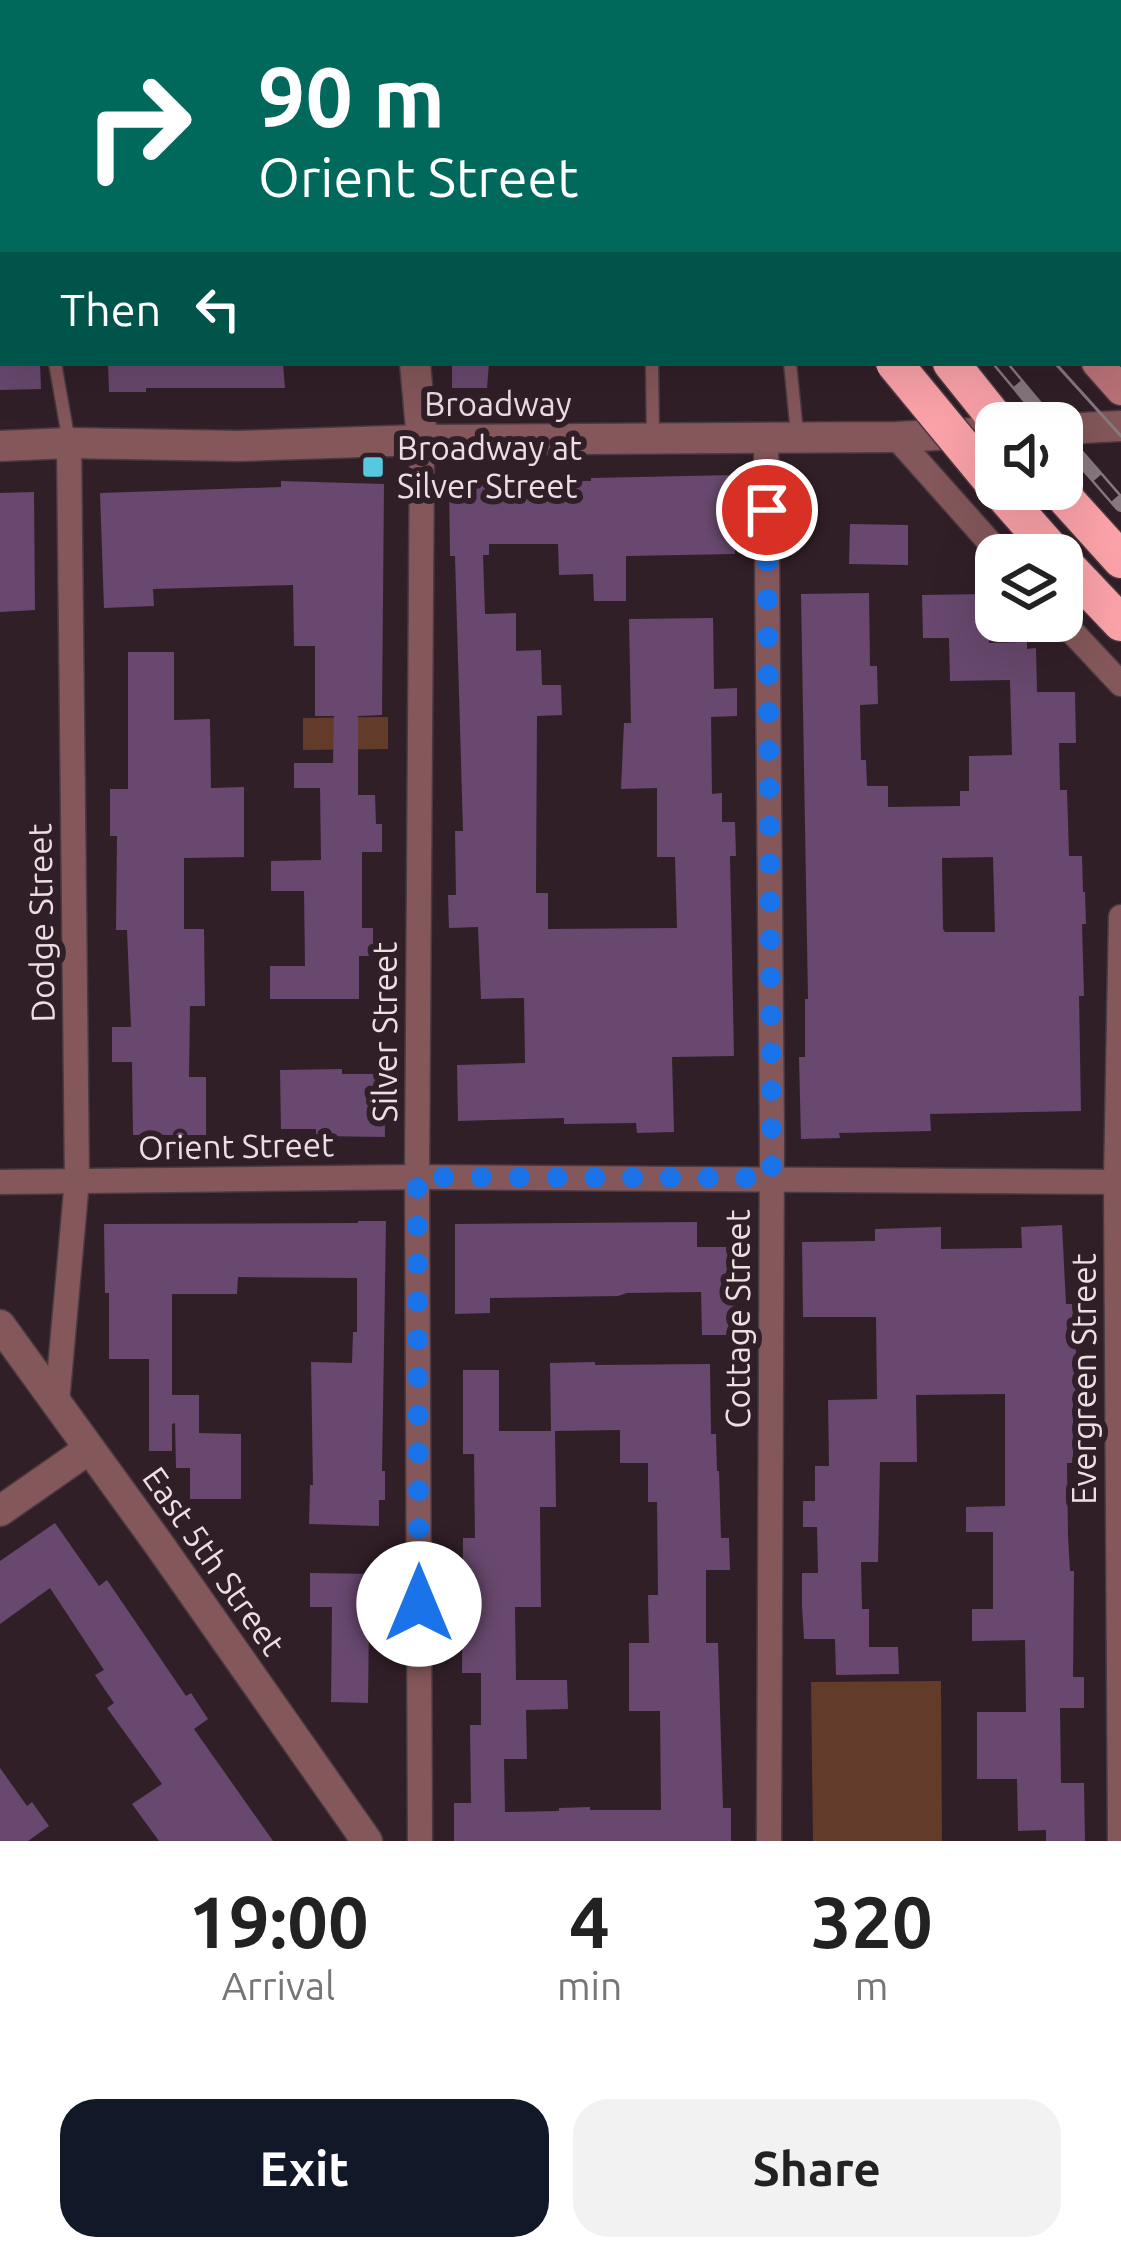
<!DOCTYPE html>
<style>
body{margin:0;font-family:Ubuntu,sans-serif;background:#f2f2f2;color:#222;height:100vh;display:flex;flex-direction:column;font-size:45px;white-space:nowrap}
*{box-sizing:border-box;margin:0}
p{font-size:39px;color:#767676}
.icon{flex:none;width:66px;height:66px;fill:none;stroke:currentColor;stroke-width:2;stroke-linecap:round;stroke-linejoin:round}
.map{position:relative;height:1841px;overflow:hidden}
.panel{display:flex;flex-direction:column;background:#fff;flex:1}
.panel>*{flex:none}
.guide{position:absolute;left:0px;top:0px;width:1122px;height:366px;box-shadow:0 12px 48px #0002;background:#00695c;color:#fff;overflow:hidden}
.fabs{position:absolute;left:975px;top:402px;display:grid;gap:24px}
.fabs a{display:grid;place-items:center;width:108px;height:108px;border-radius:24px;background:#fff;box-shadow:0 12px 48px #0002;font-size:60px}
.pin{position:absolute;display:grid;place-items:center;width:102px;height:102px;color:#fff;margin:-51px;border:6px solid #fff;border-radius:50%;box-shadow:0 3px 12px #0007}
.me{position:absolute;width:132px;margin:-66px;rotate:0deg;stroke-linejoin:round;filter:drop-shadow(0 0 9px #0008)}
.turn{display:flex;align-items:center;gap:42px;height:252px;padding:0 60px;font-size:54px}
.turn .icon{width:156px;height:156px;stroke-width:2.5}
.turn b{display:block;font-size:84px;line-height:102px}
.then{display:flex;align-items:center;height:114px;padding:0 60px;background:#0003;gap:24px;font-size:45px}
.eta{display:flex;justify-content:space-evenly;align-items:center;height:204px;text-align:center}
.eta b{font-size:72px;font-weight:700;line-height:84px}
.action{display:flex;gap:24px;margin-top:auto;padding:24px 60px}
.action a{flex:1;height:138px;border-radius:36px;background:#111827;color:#fff;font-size:48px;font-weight:700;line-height:138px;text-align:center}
.action a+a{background:#f2f2f2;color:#222}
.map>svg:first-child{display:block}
.green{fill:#633b2b}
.building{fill:#68486e;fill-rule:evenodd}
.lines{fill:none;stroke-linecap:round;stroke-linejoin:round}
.service-casing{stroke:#4b3a42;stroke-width:15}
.minor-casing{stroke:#4b3a42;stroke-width:27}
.tertiary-casing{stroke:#4b3a42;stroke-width:33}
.secondary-casing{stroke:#4b3a42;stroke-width:33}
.motorway-casing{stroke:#4b3a42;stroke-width:39}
.service{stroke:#84575a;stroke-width:12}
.minor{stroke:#84575a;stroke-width:24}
.tertiary{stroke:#84575a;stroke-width:30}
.secondary{stroke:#b97277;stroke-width:30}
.motorway{stroke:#faa2a8;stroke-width:36}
.tram{stroke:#887880;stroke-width:3}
.rail-casing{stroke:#887880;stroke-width:14}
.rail{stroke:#311f28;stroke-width:9;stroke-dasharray:27;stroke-linecap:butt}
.motorway-bridge-casing{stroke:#4b3a42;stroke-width:39;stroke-linecap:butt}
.motorway-bridge{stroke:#faa2a8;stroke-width:36}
.route{stroke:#1a73e8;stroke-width:21;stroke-dasharray:0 37.8}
.poi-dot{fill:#56c9e0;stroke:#311f28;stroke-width:4.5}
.labels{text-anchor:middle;stroke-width:12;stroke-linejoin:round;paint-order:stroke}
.street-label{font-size:33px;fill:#ecdee4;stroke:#311f28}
.poi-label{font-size:33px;fill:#ecdee4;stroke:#311f28;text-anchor:start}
</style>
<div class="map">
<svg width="1121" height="1841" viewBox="0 0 1121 1841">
<rect width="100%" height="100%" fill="#311f28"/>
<g class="green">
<path d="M388 717V749L303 750V718Z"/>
<path d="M941 1681 942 1841H813L811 1682Z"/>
</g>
<g class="building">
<path d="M0 363H40L41 389 0 390Z"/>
<path d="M108 363H283L285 388H146V392H109Z"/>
<path d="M452 363H489L487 388H452Z"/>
<path d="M734 475 735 554 626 556V601H594L593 574 559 575 558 544H489V555H483L485 614 516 613V651L541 650 542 685H561L562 715 537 716 536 893H548V929L677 928 675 857H657V788L621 789 624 723H631L629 619 713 618 714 689 737 688V716L711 717 712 794 722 793V822H735L736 856H730L734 1056 672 1057 674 1132 637 1133 636 1123 564 1124V1118L458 1121 457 1065 525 1063 524 998 481 999 478 927 449 928 448 895H456L455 831H463L455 556H450L449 479 487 478V487L557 485V481H591V478Z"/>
<path d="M281 481 384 484 382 715 358 716V795H375L376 824H382V852H362V928H373V956H359V999H270V966H305L304 891H271V861L321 860 320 788H294V763H333L334 716H315V646H294L293 585 153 589 154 606 104 608 100 493 281 487Z"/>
<path d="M34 492 35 610 0 612V493Z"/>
<path d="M850 524 908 525V565L849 564Z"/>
<path d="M869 593 870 666H877L878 704 860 705 861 760H866L867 786H888V807L960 806V791H969V756L1012 755 1010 680 950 681 949 638H923L922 595 988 594 989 643 1027 642V649L1036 648 1037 692H1075L1076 743H1059L1060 790H1067L1069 856H1082L1083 892H1085L1086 924H1082L1084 996H1079L1081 1111 930 1114 931 1131 839 1133 840 1138 801 1139 799 1057H805V999H808L801 594ZM993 857 995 932H945L943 929 942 858Z"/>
<path d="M128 652H174V720L210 719 211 788 244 787V857L184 858V929H204L205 1006H190L189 1077H206V1135H133L132 1062H112V1027H131L127 930H116L117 836H110V789H128Z"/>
<path d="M342 1069V1074H384L385 1137 316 1136V1129H281L280 1070Z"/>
<path d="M358 1221H386L382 1471H385V1500H379V1526L309 1524 310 1485H313L311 1362 352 1363 353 1332H357V1278L238 1277 237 1294H172V1395H199V1433L241 1434V1499H190V1468H176L175 1423 172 1424V1451H149V1359H109V1293H105L104 1224 358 1223Z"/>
<path d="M697 1222V1247H734L735 1335H702L701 1292 627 1293 618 1296 490 1298V1313L455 1314V1224Z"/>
<path d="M1062 1225 1066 1304H1076V1393H1073V1463H1067L1068 1536 1070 1571H1074L1073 1677H1084V1708H1060L1061 1783H1084L1085 1841H1046V1830L1018 1831 1017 1779H977V1712H1026L1025 1640 972 1641V1609H993V1532H966V1507L1005 1506V1394L916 1395 917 1462H880L878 1562H861L862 1609H869V1647H898L899 1674 836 1675 835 1639H804L802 1606V1573H818L817 1527H803V1501H815V1466H829L828 1400 877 1399 876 1317H803L802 1242 875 1241V1229L941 1227V1249L1022 1248 1021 1227Z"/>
<path d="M595 1362V1365L710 1364 711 1434H716L717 1471H719L721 1538H729L730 1570H706V1643H718L723 1808H731V1841H454V1803H471L470 1725H481V1673H462L463 1538H475L474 1454H463V1370H499V1431H551L550 1363ZM620 1430V1463H648V1502H657L658 1595H648L649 1643H629V1711H660L661 1810H590V1807L559 1808V1811L505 1812 504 1759H527L526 1710 568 1709 567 1680H516L515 1607H541L540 1507H556L555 1431Z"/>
<path d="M55 1523 99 1586 107 1580 186 1696 191 1693 208 1719 194 1729 273 1841H159L132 1804 162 1784 107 1708 114 1703 95 1675 104 1670 50 1588 0 1624V1561Z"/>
<path d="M310 1573 374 1574V1622H369L368 1703 331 1702 332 1607H310Z"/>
<path d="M0 1768 27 1806 32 1802 49 1826 28 1841H0Z"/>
</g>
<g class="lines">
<defs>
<g id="service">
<path d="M0 241 3 239"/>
<path d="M55 363 69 442"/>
<path d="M652 363 653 437"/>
<path d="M790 363 797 433"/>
</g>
<g id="minor">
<path d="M766 437 772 1141 769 1841"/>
<path d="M896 437 1001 555"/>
<path d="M1062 621 1121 684"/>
<path d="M0 1182 417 1177 1121 1182"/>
<path d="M57 1402 77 1180 69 443"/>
<path d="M420 1841 417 1177 422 440"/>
<path d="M1120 1841 1116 1182 1121 917"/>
</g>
<g id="tertiary">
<path d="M233 0 235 3"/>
<path d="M415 363 422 440"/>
<path d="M1062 429 1121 426"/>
<path d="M0 446 69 443 237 446 422 440 896 437 996 432"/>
<path d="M0 1325 158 1543 367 1841"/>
<path d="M0 1511 89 1449"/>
</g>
<g id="secondary">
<path d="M872 0 873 3"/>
<path d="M1097 363 1121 390"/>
</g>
<g id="motorway">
<path d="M644 0 646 3"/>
<path d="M695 0 697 3"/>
<path d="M951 363 999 423"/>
<path d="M998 489 1056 555"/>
<path d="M1057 489 1121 560"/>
<path d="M1062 561 1121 623"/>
</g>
</defs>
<use href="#service" class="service-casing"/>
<use href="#minor" class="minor-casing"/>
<use href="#tertiary" class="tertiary-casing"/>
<use href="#secondary" class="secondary-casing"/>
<use href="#motorway" class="motorway-casing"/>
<use href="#service" class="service"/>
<use href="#minor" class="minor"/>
<use href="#tertiary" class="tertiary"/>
<use href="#secondary" class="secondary"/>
<use href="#motorway" class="motorway"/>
<g class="tram">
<path d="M802 0 804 3"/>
<path d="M1055 363 1121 436"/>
</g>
<defs>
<g id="rail">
<path d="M741 0 743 3"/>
<path d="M1000 363 1050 423"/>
<path d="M1062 437 1121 505"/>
</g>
</defs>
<use href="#rail" class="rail-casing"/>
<use href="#rail" class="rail"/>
<defs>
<path id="motorway-bridge" d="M894 363 993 483"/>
</defs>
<use href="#motorway-bridge" class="motorway-bridge-casing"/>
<use href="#motorway-bridge" class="motorway-bridge"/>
</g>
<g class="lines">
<path class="route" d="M419 1604 417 1177 772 1178 767 510"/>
</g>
<rect class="poi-dot" x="361" y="455" width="24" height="24" rx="6"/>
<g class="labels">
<g class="street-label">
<text x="498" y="416">Broadway</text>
<text transform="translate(41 923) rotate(-91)" y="12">Dodge Street</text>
<text transform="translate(385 1032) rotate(-90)" y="12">Silver Street</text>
<text transform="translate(236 1146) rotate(-1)" y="12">Orient Street</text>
<text transform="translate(738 1319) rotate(-90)" y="12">Cottage Street</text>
<text transform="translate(1084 1379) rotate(-90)" y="12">Evergreen Street</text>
<text transform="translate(214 1561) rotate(55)" y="12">East 5th Street</text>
</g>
<g class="poi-label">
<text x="397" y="460">Broadway at<tspan x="397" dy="38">Silver Street</tspan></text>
</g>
</g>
</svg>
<div class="fabs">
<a><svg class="icon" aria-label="sound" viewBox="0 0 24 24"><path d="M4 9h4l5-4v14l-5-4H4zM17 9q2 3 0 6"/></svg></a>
<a><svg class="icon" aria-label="layers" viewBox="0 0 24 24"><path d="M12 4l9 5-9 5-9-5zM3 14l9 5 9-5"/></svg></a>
</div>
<div class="pin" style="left:767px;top:510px;background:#d93025"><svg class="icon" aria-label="arrive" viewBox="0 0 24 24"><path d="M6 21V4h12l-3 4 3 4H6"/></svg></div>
<svg class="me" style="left:419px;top:1604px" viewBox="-20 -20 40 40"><circle r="19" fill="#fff"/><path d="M0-13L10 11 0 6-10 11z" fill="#1a73e8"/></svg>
<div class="guide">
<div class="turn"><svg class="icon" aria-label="right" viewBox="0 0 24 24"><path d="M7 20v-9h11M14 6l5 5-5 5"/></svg><div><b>90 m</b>Orient Street</div></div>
<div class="then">Then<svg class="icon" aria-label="left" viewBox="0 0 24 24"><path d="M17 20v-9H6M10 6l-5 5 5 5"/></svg></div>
</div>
</div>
<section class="panel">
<div class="eta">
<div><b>19:00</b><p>Arrival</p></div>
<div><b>4</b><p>min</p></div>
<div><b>320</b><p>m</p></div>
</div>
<div class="action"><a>Exit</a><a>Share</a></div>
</section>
